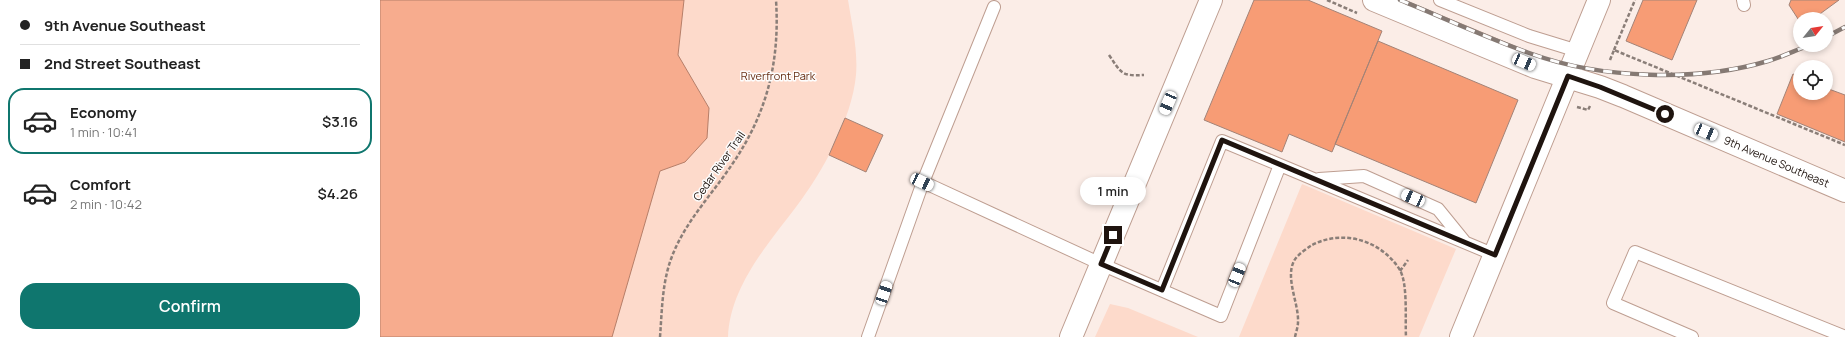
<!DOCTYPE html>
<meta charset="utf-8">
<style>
body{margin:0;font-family:Manrope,sans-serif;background:#f6f6f6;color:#222;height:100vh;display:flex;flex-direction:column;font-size:15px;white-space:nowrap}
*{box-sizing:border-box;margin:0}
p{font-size:13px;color:#767676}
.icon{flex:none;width:22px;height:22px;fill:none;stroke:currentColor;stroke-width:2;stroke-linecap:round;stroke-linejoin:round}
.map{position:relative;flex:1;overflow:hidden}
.details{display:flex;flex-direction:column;background:#fff;width:380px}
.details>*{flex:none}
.top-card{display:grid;align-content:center;height:88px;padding:0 20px;background:#fff}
.needle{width:26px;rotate:60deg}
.fabs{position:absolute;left:1413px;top:12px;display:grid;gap:8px}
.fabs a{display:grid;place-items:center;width:40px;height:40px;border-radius:50%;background:#fff;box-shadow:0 2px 6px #0003;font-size:20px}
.end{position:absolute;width:18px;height:18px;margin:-9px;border:5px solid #1f140f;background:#fff;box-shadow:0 0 0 2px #fff}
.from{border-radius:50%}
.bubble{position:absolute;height:28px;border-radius:14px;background:#fff;box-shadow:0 2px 6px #0003;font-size:13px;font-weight:600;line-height:28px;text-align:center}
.car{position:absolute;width:12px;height:24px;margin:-12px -6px;border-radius:5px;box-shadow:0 0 3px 1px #0007;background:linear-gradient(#fff 24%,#345 0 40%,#fff 0 76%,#345 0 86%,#fff 0)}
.top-card b{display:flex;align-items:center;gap:14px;height:38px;font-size:15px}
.top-card b+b{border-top:1px solid #e0e0e0}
.top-card i{width:10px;height:10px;background:#222}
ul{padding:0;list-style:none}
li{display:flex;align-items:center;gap:12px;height:66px;margin:0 8px 6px;padding:0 12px;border:2px solid transparent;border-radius:16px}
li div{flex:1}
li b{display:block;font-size:15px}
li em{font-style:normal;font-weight:600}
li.current{border-color:#0f766e}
li>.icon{width:36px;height:36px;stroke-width:1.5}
.primary-button{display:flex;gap:8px;margin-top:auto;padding:8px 20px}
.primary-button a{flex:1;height:46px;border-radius:16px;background:#0f766e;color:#fff;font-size:16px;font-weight:600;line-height:46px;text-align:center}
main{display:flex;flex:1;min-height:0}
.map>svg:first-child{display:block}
</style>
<main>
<section class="details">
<div class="top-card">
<b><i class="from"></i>9th Avenue Southeast</b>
<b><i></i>2nd Street Southeast</b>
</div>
<ul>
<li class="current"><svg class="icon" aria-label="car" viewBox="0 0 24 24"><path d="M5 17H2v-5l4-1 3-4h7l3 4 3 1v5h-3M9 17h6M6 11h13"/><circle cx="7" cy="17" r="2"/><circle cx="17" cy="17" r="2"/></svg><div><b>Economy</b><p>1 min · 10:41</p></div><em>$3.16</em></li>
<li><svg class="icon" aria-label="car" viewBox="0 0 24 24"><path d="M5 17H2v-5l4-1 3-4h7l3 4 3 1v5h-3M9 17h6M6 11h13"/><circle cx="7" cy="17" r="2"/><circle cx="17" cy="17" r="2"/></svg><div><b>Comfort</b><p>2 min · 10:42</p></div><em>$4.26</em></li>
</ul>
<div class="primary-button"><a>Confirm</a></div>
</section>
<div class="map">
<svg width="1465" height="337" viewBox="0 0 1465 337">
<rect width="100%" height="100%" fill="#fbede7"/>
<path fill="#fddacb" d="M304,0H468C472,25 478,50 476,75C472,119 442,173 416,207C387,245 350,287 348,337H231L280,171L305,162L329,107L298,55Z
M922,184L1076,249L1039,337H859Z
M730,304L748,308L818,337H715Z"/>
<path fill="#f7ac8e" stroke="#b67e68" d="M0,0H304L298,55L329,108L327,138L305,162L280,171L232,337H0Z"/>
<path fill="#f79c75" stroke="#a38377" d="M874,0H928L1002,31L952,152L909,134L902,152L824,120Z
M1263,0H1317L1292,60L1246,41Z
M1411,0H1459L1433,19H1420V22L1409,5Z
M998,41L1138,100L1096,203L955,144Z
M1413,74L1420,77V93H1446V88L1465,95V142L1397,114Z
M465,118L503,135L486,172L449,155Z"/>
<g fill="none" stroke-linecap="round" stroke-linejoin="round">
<g stroke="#be9e91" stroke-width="14">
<path id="service" d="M1060,0L1149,36L1198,51
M1363,0L1364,5
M939,179L984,176L1058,209L1084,241
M543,182L614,7
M782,290L842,141L900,165
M488,337L543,182L721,264L841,316L900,165L1115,255
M1312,337L1233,303L1255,252L1463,336"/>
</g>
<g stroke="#be9e91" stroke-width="24">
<g id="minor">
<path id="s1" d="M994,0L1155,67L1220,87L1243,96L1465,191"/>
</g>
</g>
<g stroke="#be9e91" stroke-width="24">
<path id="tertiary" d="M691,337L831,0
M1081,337L1219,0"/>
</g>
<path stroke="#8a7e78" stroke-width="2.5" stroke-dasharray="4 2" stroke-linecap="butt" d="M947,0L977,13
M1234,50L1255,0
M729,55C742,74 741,76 764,75
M1230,60L1234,50L1465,145
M1197,107L1208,110L1210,106
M1020,271L1028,260
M280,337C282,311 282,284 291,259C304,223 330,197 351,166C387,114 400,62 396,0
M915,337C916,332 918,327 918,322C919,304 905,278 914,261C917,255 926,249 932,245C963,229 1001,240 1020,270C1028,285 1025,319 1026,337"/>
<use href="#service" stroke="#fff" stroke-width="12"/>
<use href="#minor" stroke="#fff" stroke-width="22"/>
<use href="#tertiary" stroke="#fff" stroke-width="22"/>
<g stroke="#857973" stroke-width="4.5">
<path id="rail" d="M1020,0C1064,18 1107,38 1152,54C1221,79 1318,82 1388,61C1402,57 1416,50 1430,45
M1446,37L1465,27"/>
</g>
<use href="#rail" stroke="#fdfdfd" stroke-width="3" stroke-dasharray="9" stroke-linecap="butt"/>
</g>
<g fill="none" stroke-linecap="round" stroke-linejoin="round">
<path stroke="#1f140f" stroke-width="5" d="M733,235L721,264L782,290L842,140L1115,255L1188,76L1220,87L1285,114"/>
</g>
<g text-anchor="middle" stroke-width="3" stroke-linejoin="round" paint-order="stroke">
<g font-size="11" fill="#672e13" stroke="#fdfdfd">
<text x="398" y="80">Riverfront Park</text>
</g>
<g font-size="11" fill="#1f140f" stroke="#fdfdfd">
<text dy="4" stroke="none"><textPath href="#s1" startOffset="434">9th Avenue Southeast</textPath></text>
<text transform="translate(339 166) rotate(-55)" y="4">Cedar River Trail</text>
</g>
</g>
</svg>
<div class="fabs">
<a><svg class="needle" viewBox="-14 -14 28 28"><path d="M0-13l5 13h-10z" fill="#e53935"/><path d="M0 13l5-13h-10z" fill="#767676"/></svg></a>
<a><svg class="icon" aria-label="locate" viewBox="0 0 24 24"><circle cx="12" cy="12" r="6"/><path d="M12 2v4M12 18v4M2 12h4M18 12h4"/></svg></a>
</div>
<i class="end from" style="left:1285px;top:114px"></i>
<i class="end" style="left:733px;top:235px"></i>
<div class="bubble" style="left:700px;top:177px;width:66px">1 min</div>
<i class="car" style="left:1144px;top:62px;rotate:113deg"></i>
<i class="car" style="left:788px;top:103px;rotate:203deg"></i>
<i class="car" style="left:1326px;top:132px;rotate:113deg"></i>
<i class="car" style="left:542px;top:182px;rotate:115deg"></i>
<i class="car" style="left:1033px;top:198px;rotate:294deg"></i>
<i class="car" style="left:857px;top:275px;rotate:22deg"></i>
<i class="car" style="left:504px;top:293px;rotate:19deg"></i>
</div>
</main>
